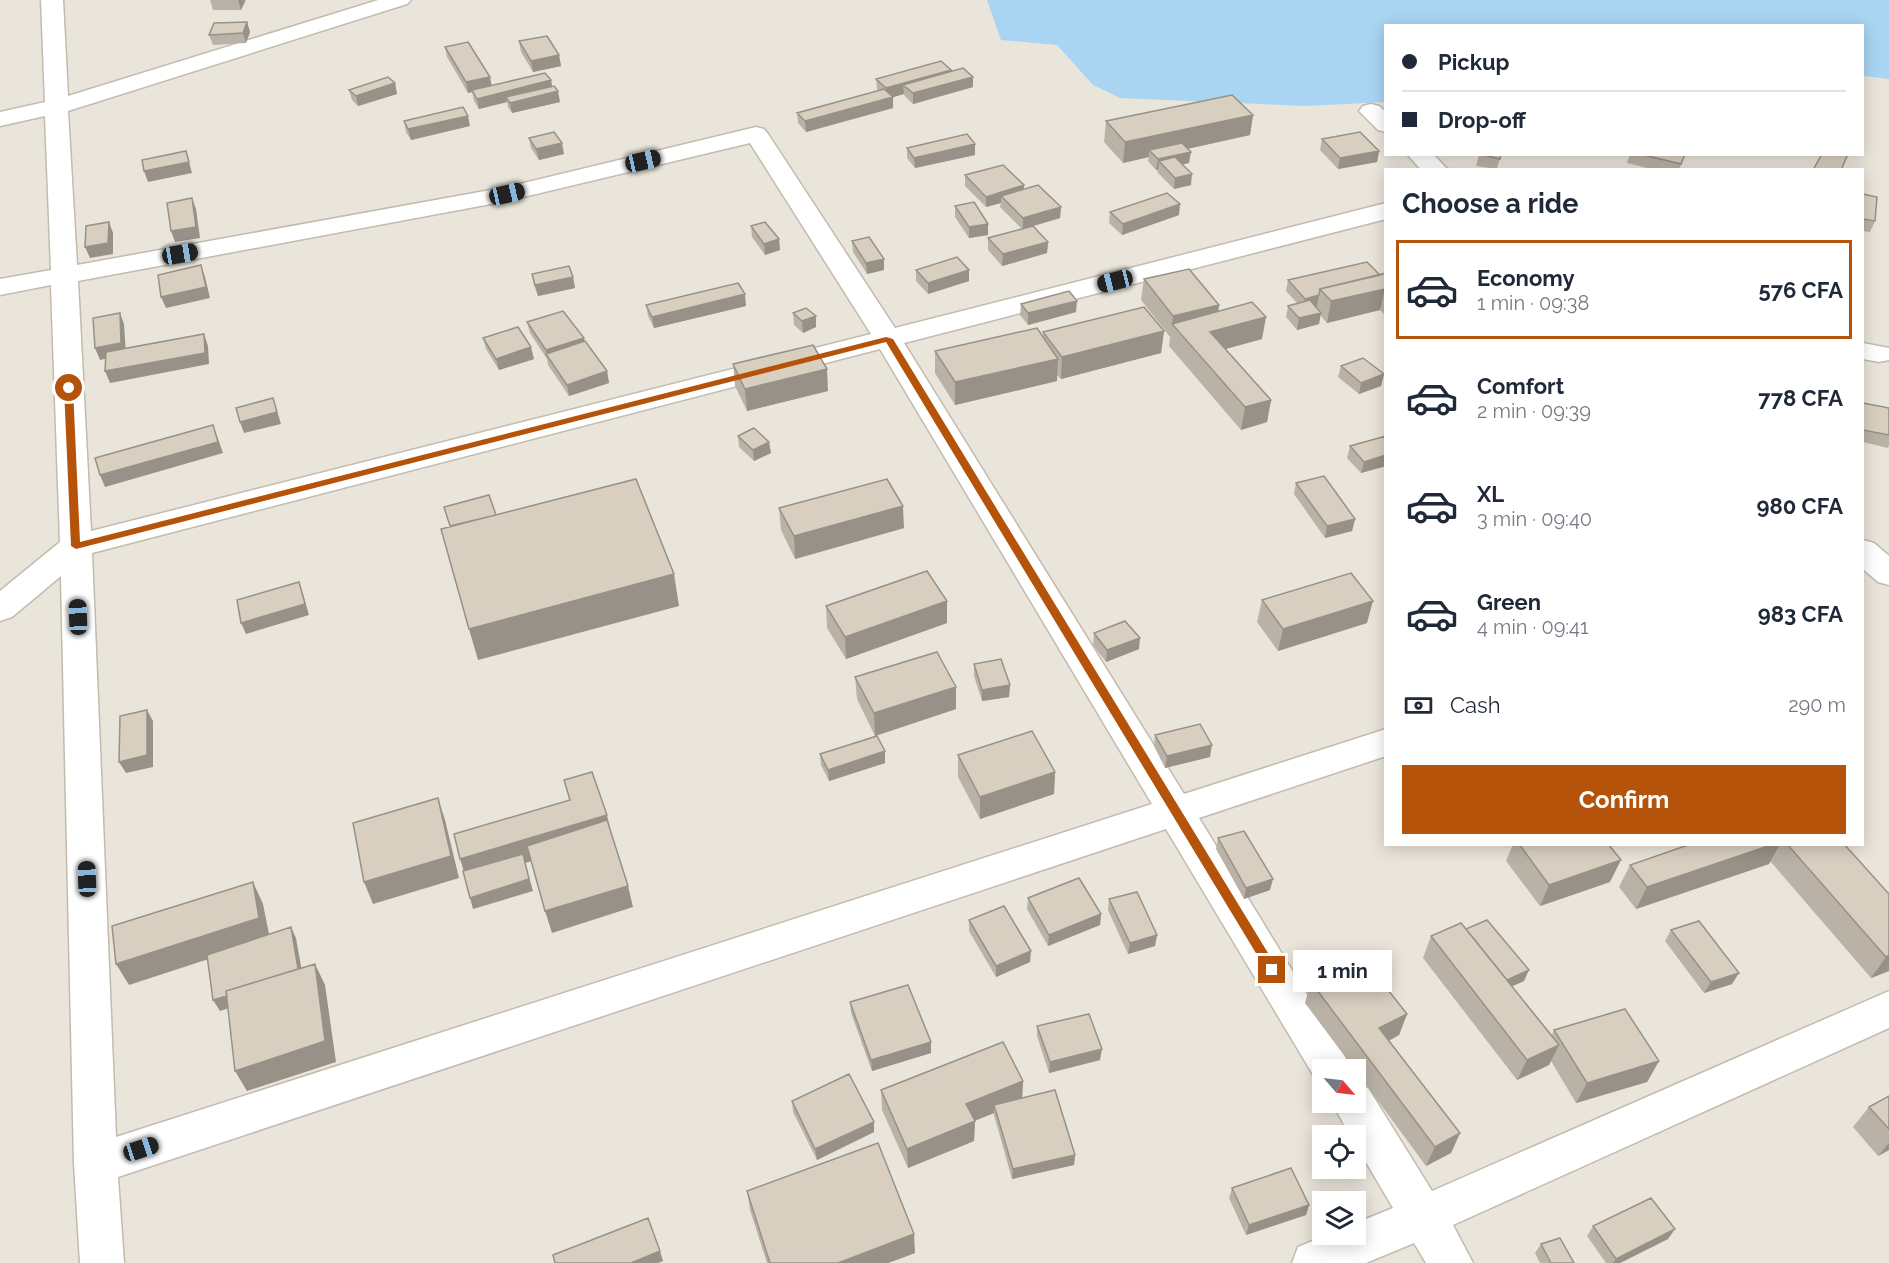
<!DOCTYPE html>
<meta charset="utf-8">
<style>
body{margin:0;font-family:Raleway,sans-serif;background:#f2f2f3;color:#1f2937;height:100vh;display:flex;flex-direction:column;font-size:22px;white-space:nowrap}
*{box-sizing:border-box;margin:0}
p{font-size:20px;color:#747a83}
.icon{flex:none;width:33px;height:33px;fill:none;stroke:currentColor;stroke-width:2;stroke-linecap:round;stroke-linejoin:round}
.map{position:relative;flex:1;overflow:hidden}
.panel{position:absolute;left:1384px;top:168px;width:480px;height:678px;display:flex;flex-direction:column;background:#fff;border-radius:0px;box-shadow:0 3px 15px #0003}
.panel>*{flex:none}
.banner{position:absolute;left:1384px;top:24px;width:480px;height:132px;border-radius:0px;box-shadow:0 3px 15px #0003;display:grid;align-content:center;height:132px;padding:0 18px;background:#fff}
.needle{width:39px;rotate:118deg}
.buttons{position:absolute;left:1312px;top:1059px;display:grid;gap:12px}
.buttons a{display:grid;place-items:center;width:54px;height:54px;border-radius:0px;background:#fff;box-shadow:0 3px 15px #0003;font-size:30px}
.end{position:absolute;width:27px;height:27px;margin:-14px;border:8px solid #b45309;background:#fff;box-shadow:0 0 0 3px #fff}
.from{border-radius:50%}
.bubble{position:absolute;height:42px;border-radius:0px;background:#fff;box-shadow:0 3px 15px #0003;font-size:20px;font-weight:700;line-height:42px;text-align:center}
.car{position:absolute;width:18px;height:36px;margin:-18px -9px;border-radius:8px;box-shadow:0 0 4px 2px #0007;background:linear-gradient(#222 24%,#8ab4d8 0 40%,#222 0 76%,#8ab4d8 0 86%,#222 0)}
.banner b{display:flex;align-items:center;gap:21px;height:57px;font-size:22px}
.banner b+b{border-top:2px solid #e0e1e3}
.banner i{width:15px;height:15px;background:#1f2937}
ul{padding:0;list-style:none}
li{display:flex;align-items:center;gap:18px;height:99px;margin:0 12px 9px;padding:0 6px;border:3px solid transparent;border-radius:0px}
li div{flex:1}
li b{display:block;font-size:22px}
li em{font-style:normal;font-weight:700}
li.current{border-color:#b45309}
li>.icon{width:54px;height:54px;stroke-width:1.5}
h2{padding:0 18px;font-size:27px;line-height:72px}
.pay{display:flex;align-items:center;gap:15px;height:66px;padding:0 18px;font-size:22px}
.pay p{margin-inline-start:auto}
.cta{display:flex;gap:12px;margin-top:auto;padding:12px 18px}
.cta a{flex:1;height:69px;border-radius:0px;background:#b45309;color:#fff;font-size:24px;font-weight:700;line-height:69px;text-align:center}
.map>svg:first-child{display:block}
</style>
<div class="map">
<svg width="1889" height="1263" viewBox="0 0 1889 1263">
<rect width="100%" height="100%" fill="#f6f3ec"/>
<path fill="#eae5da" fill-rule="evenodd" d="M0,0H1889V1263H0ZM1386,26H1863V154H1386ZM1386,170H1863V844H1386ZM1323,1070H1356V1102H1323ZM1323,1136H1356V1168H1323ZM1323,1202H1356V1234H1323Z"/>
<path fill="#a9d4f2" d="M987,0H1889V79L1863,76V26H1386V102L1304,106L1120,98L1093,85L1057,45L1001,40Z"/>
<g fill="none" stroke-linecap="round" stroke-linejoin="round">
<g stroke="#c2bbae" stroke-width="3">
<path id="minor" d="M41,0H63L68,96L378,0H411L407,4L68,111L77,265L507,187L756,127L764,129L768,134L895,328L1386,203V219L904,343L1184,794L1386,729V756L1199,818L1353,1070H1323V1085L1318,1083L1166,829L118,1177L124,1263H80L74,1164L61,576L12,617L0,621V591L60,542L51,285L0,295V279L51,270L45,116L0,126V112L45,102ZM750,143L871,334L91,531L78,281L507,201ZM880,349L1152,804L116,1137L92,553Z
M1371,104L1379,106L1386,112V132L1378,130L1359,111L1363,106Z
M1407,154H1433L1448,170H1421Z
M1863,343L1889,348V360L1879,362L1863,359Z
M1863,540L1874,543L1889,556V585L1878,582L1863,569Z
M1889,991V1028L1453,1225L1473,1263H1426L1414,1243L1366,1263H1292L1298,1247L1329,1234H1356V1223L1393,1208L1356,1145V1136H1350L1332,1102H1356V1084L1368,1088L1432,1191Z"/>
</g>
<use href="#minor" fill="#fff" fill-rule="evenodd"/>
</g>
<path fill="#bab2a6" d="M210,0H245L246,1L241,10H213Z
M247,22L250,32L246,43L213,45L209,35Z
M519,41L559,55L561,66L533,72L521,52Z
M445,47L490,77L491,86L551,80L552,86L560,102L512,113L508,107L507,102L479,109L474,101L472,92L468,93L447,57Z
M951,70V72L973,87L913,104L904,95V94L892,97L893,108L806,132L798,123L797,113L878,91L877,89L876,79Z
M395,83L397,94L358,106L352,100L349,90Z
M1253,115L1250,135L1188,149L1189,163L1182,164L1191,185L1174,189L1157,172L1158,170H1156L1148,161L1149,157L1123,163L1104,142L1106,121Z
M404,121L470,126L411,140L406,132Z
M529,138L564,154L539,160L531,148Z
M1322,139L1379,151L1377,162L1338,169L1320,150Z
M975,144V155L915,168L907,158V148Z
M1479,154H1501L1497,169L1476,166Z
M1630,154H1685L1679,170H1655L1627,163Z
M965,175L1024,185V190L1061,207L1060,218L1033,226L1048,242L1047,253L1002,266L988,250V238L1022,229L1000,207L1001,203L986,207L965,186Z
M1863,194L1875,221L1870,232L1863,231Z
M955,206L988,224V235L969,238L955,217Z
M1110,212L1179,215L1122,235L1109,223Z
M751,226L779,239L780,250L765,255L752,237Z
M852,241L884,270L867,274L853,252Z
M916,270H969V281L928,294L916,281Z
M1386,273V316L1380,310L1327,323L1320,315L1319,324L1297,330L1286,317L1288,306L1297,303L1286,291L1288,280L1380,275Z
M532,274L573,277L575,288L538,296L534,285Z
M1144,279L1219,305L1218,311L1262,339L1226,349L1271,400L1267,422L1241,430L1169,346L1170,337L1141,300Z
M1021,304L1076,312L1028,325L1020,315Z
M646,305L746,306L654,328L648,316Z
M793,313L816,327L803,333L794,325Z
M527,322L584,338V341L607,371L609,383L569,396L548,365L547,359L530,333Z
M1164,331L1161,353L1061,379L1057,375V381L955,405L935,373V351L1043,337V332Z
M483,338L534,359L499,370L486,349Z
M733,364L828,391L747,411L735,386Z
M1341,366L1384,374L1381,386L1359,394L1338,377Z
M1863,403L1889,408V445L1888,448L1863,442Z
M738,436L771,453L754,461L739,447Z
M1386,436V466L1361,473L1347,458L1350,446Z
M1296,483L1355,519L1352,531L1325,538L1294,494Z
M779,508L904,528L795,559L781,530Z
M1262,600L1367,623L1278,651L1257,622Z
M947,601V623L846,659L827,628L826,606Z
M1094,633L1139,649L1106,662L1093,645Z
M974,664L1010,685L1009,697L982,701L974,676Z
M855,677L956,687V709L875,736L857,699Z
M1155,735L1210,757L1165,768L1154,746Z
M820,754L885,763L829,781L821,765Z
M958,755L1055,772L1054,794L980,819L958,777Z
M1218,838L1270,890L1244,899L1216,849Z
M1513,844H1608L1610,882L1540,906L1506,861Z
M1691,844H1844L1889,894V971L1871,978L1770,861L1769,864L1636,909L1619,887L1630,865Z
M1028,898L1101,914L1100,925L1048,946L1027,909Z
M1109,899L1157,935L1155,946L1128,954L1108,910Z
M969,920L1030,962L996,977L969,931Z
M1466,929L1524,981L1512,986L1552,1035L1554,1030L1659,1061L1647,1082L1576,1103L1551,1061L1549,1065L1517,1080L1423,958L1431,936Z
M1671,930L1732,984L1704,993L1665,941Z
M1311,982L1407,1014L1399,1035L1389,1041L1460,1133L1451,1153L1426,1166L1356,1071V1070H1355L1305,1003Z
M850,1002L931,1053L872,1071L851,1013Z
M1037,1026L1100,1060L1049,1073L1037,1036Z
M1023,1081L1022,1098L1075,1155L1074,1165L1012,1179L994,1115V1113L975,1121L974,1141L908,1168L882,1110L881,1090Z
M1889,1096V1150L1878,1156L1853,1127L1869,1107Z
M792,1101L874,1132L817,1160L793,1112Z
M1232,1188L1309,1205L1306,1215L1246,1235L1229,1198Z
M747,1191L915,1253L888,1263H767L750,1210Z
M1593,1226L1668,1239L1620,1263H1606L1587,1236Z
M1541,1244L1574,1263H1540L1535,1253Z"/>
<path fill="#979187" d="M238,0H245L241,10Z
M247,22L250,32L246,43L243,33Z
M559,55L561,66L533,72L531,61Z
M951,70V80L903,85L904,94L887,99L886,88Z
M490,77L492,87L468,93L466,82Z
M973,77V87L913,104V93Z
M551,80L553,91L506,97L507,102L479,109L477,99Z
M395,83L397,94L358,106L356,96Z
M558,91L560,102L512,113L510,103Z
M893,97V108L806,132L805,121Z
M1253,115L1250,135L1154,156L1149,150V157L1123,163L1125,142Z
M468,116L470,126L411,140L408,129Z
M562,143L564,154L539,160L536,149Z
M975,144V155L915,168L914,158Z
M186,151L192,173L148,182L144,171Z
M1379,151L1377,162L1338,169L1340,158Z
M1191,152L1189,163L1165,168L1159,161L1158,170H1156L1158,159Z
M1192,174L1191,185L1174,189L1175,178Z
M1024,185L1023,196H1001V203L986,207V197Z
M192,198L196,209L200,238L175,242L171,231Z
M1180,204L1179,215L1122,235L1123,224Z
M1061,207L1060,218L1023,229V218Z
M109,222L113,233V254L90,258L85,247Z
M988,224V235L969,238V227Z
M779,239L780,250L765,255L764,244Z
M1048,242L1047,253L1002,266L1003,254Z
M884,259V270L867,274L866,263Z
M201,265L205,277L210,298L166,308L161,297Z
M969,270V281L928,294V283Z
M573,277L575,288L538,296L535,285Z
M1385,289L1380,310L1327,323L1331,301Z
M745,294L746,306L654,328L652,317Z
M1319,295L1317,306L1303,310L1305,299Z
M1077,301L1076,312L1028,325V313Z
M1219,305L1216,327L1172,325L1173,316Z
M120,313L124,324L126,354L100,360L95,348Z
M1321,313L1319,324L1297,330L1299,318Z
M816,316V327L803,333L802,321Z
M1266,317L1262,339L1207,354L1210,332Z
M1164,331L1161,353L1061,379L1062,357Z
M204,334L208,346L209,364L110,383L105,371Z
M584,338L586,349L547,356L546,350Z
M531,347L534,359L499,370L496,359Z
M1058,359L1057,381L955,405V382Z
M827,369L828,391L747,411L745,389Z
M607,371L609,383L569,396L567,385Z
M1384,374L1381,386L1359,394L1361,383Z
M273,398L281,424L244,433L240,422Z
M1271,400L1267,422L1241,430L1245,407Z
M213,425L223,453L105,487L100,475Z
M769,442L771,453L754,461L753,450Z
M1386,455V466L1361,473L1364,462Z
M903,506L904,528L795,559L794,536Z
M1355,519L1352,531L1325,538L1327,526Z
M674,574L679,606L478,660L469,629Z
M299,582L303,594L309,615L246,634L241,623Z
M947,601V623L846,659L845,637Z
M1373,601L1367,623L1278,651L1283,629Z
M1140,638L1139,649L1106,662L1107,650Z
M1010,685L1009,697L982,701V690Z
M956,687V709L875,736L874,713Z
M147,710L153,721V767L126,773L119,762Z
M1212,745L1210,757L1165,768L1167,756Z
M885,751V763L829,781L828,770Z
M1055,772L1054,794L980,819V797Z
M438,798L445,820L459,878L373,904L364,882Z
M607,815L612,837L525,863L533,891L473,909L470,898L467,881L460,859Z
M1774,844H1780L1769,864L1636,909L1647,887Z
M1621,860L1610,882L1540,906L1549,885Z
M1273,879L1270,890L1244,899L1246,888Z
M253,882L263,904L270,939L129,985L116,964Z
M628,886L633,907L552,933L545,911Z
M1101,914L1100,925L1048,946L1049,935Z
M291,927L296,938L304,983L220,1011L213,1000Z
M1157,935L1155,946L1128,954L1130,943Z
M1031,951L1030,962L996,977V966Z
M1889,955V971L1871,978L1886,957Z
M315,964L325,985L336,1062L247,1091L235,1071Z
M1529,970L1524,981L1499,992L1503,981Z
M1739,973L1732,984L1704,993L1711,982Z
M1407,1014L1399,1035L1372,1049L1379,1028Z
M931,1042V1053L872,1071L871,1060Z
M1559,1045L1549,1065L1517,1080L1527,1060Z
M1102,1049L1100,1060L1049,1073L1050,1062Z
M1659,1061L1647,1082L1576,1103L1587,1083Z
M1023,1081L1022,1101L994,1105V1113L966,1124V1104Z
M975,1121L974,1141L908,1168L907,1149Z
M874,1122V1132L817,1160L815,1149Z
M1460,1133L1451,1153L1426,1166L1435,1147Z
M1889,1143V1150L1878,1156Z
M1075,1155L1074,1165L1012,1179L1013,1169Z
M1309,1205L1306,1215L1246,1235L1249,1225Z
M1675,1229L1668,1239L1620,1263H1613L1616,1259Z
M914,1234L915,1253L888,1263H838Z
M660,1251L663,1261L658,1263H631Z"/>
<path fill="#d8cfc1" stroke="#979187" stroke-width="1.5" d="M247,22L243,33L209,35L214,23Z
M547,36L559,55L531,61L519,41Z
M468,42L490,77L466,82L445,47Z
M941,61L951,70L886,88L876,79Z
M963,68L973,77L913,93L903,85Z
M545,73L551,80L477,99L472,90Z
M388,77L395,83L356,96L349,90Z
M554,86L558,91L510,103L506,97Z
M884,89L893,97L805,121L797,113Z
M1232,95L1253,115L1125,142L1106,121Z
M463,107L468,116L408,129L404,121Z
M554,132L562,143L536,149L529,138Z
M1360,132L1379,151L1340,158L1322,139Z
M967,134L975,144L914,158L907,148Z
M1182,143L1191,152L1158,159L1149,150Z
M186,151L189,162L144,171L142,160Z
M1479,154H1501L1500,159Z
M1640,154H1685L1681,164Z
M1822,154H1848L1841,170H1813Z
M1175,157L1192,174L1175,178L1159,161Z
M1003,165L1024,185L986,197L965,175Z
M1038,185L1061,207L1023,218L1001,196Z
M1167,193L1180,204L1123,224L1110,212Z
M1863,194L1877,197L1875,221L1863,219Z
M192,198L196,227L171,231L167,203Z
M974,202L988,224L969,227L955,206Z
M109,222L108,243L85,247L86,226Z
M765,222L779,239L764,244L751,226Z
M1033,226L1048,242L1003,254L988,238Z
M869,237L884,259L866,263L852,241Z
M957,257L969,270L928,283L916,270Z
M1367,262L1380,275L1320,289L1319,295L1305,299L1288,280Z
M201,265L206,287L161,297L158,275Z
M569,266L573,277L535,285L532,274Z
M1189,269L1219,305L1173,316L1144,279Z
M1386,273V289H1385L1331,301L1320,289Z
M738,283L745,294L652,317L646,305Z
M1069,291L1077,301L1028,313L1021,304Z
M1310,300L1321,313L1299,318L1288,306Z
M1252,302L1266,317L1210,332L1271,400L1245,407L1172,324Z
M1144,307L1164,331L1062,357L1043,332Z
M806,308L816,316L802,321L793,313Z
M563,311L584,338L546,350L527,322Z
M120,313L121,343L95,348L93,318Z
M518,327L531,347L496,359L483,338Z
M1037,328L1058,359L955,382L935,351Z
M204,334L205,353L105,371L106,352Z
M585,341L607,371L567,385L546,354Z
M813,345L827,369L745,389L733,364Z
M1363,358L1384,374L1361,383L1341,366Z
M273,398L277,412L240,422L236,408Z
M1863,403L1889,408V435L1863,430Z
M213,425L218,442L100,475L95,458Z
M754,428L769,442L753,450L738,436Z
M1386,436V455L1364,462L1350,446Z
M1324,476L1355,519L1327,526L1296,483Z
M636,479L674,574L469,629L441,529Z
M887,479L903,506L794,536L779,508Z
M489,495L496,515L450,526L444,507Z
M927,571L947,601L845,637L826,606Z
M1351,573L1373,601L1283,629L1262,600Z
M299,582L305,604L241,623L237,600Z
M1125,621L1140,638L1107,650L1094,633Z
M937,652L956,687L874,713L855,677Z
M1001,659L1010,685L982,690L974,664Z
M147,710V755L119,762L120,716Z
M1200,724L1212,745L1167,756L1155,735Z
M1032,731L1055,772L980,797L958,755Z
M877,736L885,751L828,770L820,754Z
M592,772L607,815L460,859L454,834L570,800L564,780Z
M438,798L451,856L364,882L353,823Z
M607,820L628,886L545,911L527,846Z
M1244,831L1273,879L1246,888L1218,838Z
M1519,844H1608L1621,860L1549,885Z
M1691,844H1774L1647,887L1630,865Z
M1787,844H1844L1889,894V955L1886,957Z
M523,854L529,879L470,898L463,871Z
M1079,878L1101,914L1049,935L1028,898Z
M253,882L259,918L116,964L112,926Z
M1137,892L1157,935L1130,943L1109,899Z
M1004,906L1031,951L996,966L969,920Z
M1487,920L1529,970L1507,980L1466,929Z
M1699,921L1739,973L1711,982L1671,930Z
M1461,923L1559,1045L1527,1060L1431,936Z
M291,927L298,969L226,991L227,996L213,1000L207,955Z
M1362,957L1407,1014L1379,1028L1460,1133L1435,1147L1311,982Z
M315,964L325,1041L235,1071L226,991Z
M908,985L931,1042L871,1060L850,1002Z
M1625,1009L1659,1061L1587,1083L1554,1030Z
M1089,1014L1102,1049L1050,1062L1037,1026Z
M1003,1042L1023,1081L966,1104L975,1121L907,1149L881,1090Z
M849,1074L874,1122L815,1149L792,1101Z
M1055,1090L1075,1155L1013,1169L994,1105Z
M1889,1096V1129L1869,1107Z
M878,1143L914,1234L838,1263H770L747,1191Z
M1291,1168L1309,1205L1249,1225L1232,1188Z
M1651,1198L1675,1229L1616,1259L1593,1226Z
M648,1218L660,1251L631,1263H555L553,1255Z
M1560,1238L1574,1263H1551L1541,1244Z"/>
<path fill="#b45309" d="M886,337L893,339L1276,966V973H1268L886,342L76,549L71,546L64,388L69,386L73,388L80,542Z"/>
</svg>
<div class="buttons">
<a><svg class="needle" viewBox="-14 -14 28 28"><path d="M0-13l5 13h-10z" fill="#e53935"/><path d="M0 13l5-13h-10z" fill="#747a83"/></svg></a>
<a><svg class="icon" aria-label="locate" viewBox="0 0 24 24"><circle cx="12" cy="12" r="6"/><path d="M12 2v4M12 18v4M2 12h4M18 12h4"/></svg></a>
<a><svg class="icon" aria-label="layers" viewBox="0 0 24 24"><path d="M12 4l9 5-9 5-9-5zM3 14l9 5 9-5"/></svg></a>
</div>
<i class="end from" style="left:69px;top:388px"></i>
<i class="end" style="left:1272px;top:970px"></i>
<div class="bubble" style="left:1293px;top:950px;width:99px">1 min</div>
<i class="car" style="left:643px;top:161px;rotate:77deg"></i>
<i class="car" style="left:507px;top:194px;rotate:77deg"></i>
<i class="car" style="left:180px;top:254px;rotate:80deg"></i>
<i class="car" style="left:1115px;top:281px;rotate:256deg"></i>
<i class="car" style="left:78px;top:617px;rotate:358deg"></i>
<i class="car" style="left:87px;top:879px;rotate:358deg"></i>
<i class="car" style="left:141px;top:1149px;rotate:72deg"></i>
<div class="banner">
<b><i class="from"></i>Pickup</b>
<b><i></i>Drop-off</b>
</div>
<section class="panel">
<h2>Choose a ride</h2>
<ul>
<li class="current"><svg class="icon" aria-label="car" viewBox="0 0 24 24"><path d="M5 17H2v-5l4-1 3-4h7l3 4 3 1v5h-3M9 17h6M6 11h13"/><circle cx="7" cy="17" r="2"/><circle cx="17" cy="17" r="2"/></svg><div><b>Economy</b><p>1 min · 09:38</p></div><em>576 CFA</em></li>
<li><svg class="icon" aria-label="car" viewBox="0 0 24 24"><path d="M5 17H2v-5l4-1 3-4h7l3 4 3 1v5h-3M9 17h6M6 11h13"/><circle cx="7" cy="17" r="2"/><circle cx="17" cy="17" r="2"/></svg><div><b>Comfort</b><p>2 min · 09:39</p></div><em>778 CFA</em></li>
<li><svg class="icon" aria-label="car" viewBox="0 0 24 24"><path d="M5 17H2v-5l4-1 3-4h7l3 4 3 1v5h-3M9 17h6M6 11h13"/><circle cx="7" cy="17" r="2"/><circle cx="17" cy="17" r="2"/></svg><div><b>XL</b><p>3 min · 09:40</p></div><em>980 CFA</em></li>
<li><svg class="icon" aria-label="car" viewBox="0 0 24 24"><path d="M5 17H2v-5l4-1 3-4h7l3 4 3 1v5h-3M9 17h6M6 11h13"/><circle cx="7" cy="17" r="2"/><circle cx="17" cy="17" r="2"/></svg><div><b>Green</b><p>4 min · 09:41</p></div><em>983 CFA</em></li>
</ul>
<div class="pay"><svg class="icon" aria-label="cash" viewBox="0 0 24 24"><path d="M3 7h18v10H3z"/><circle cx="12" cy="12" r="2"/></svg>Cash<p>290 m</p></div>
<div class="cta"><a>Confirm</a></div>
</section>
</div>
